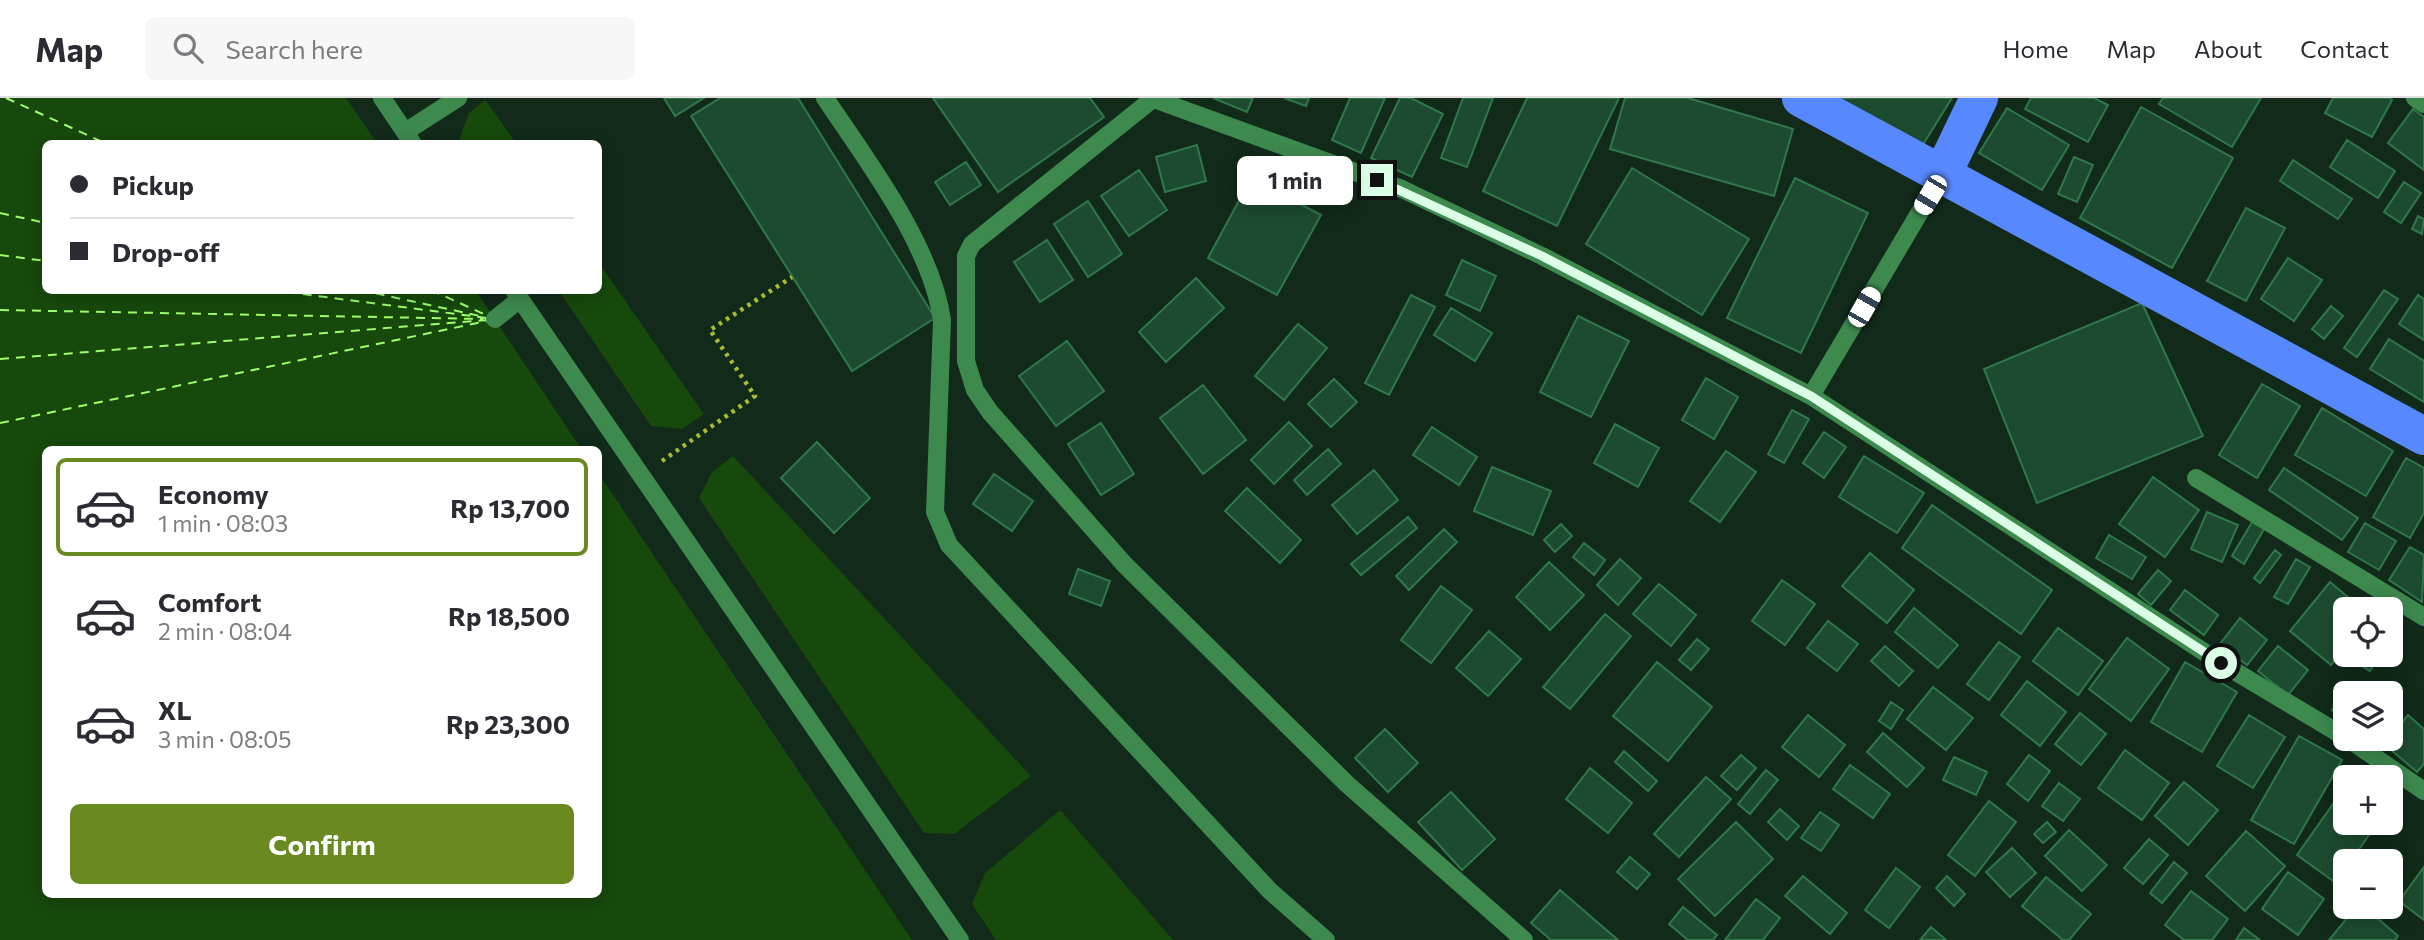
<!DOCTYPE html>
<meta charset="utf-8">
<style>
body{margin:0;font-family:Commissioner,sans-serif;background:#f7f7f7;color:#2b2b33;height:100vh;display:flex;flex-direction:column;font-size:26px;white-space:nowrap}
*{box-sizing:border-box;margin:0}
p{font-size:23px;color:#7c7c81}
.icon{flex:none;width:38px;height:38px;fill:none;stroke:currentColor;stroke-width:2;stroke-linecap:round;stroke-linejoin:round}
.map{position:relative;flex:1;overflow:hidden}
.sheet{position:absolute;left:42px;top:348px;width:560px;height:452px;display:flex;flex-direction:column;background:#fff;border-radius:10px;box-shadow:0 4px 18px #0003}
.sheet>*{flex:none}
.top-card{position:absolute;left:42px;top:42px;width:560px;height:154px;border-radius:10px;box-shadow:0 4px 18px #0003;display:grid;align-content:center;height:154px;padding:0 28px;background:#fff}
.tools{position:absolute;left:2333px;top:499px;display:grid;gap:14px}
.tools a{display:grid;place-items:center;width:70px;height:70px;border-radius:10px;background:#fff;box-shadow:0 4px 18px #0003;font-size:35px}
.end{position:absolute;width:32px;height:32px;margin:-16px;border:9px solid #dbffe6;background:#111;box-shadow:0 0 0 4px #111}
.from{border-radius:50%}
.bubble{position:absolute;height:49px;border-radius:10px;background:#fff;box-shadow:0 4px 18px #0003;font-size:23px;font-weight:700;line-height:49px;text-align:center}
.car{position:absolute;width:21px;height:42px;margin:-21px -10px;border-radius:9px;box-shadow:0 0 5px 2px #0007;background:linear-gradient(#fff 24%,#345 0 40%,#fff 0 76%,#345 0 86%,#fff 0)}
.top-card b{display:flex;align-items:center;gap:24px;height:66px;font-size:26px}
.top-card b+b{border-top:2px solid #e1e1e2}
.top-card i{width:18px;height:18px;background:#2b2b33}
ul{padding:12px 0 0;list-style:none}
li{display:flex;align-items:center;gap:21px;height:98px;margin:0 14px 10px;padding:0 14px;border:4px solid transparent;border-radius:10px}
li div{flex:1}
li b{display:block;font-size:26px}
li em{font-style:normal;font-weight:700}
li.active{border-color:#6a8921}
li>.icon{width:63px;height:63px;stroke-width:1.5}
.primary-button{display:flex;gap:14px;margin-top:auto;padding:14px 28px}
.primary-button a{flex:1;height:80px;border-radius:10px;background:#6a8921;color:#fff;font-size:28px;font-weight:700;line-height:80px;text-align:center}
header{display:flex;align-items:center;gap:42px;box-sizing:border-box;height:98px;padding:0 35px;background:#fff;border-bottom:2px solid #e1e1e2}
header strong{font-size:33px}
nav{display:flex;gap:38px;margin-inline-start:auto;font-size:24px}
.search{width:490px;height:63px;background:#f7f7f7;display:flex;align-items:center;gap:18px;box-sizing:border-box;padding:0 24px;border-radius:10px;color:#7c7c81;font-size:26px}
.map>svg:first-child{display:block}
</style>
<header>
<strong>Map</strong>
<div class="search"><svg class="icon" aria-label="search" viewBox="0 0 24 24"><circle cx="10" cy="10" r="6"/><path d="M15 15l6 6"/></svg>Search here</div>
<nav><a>Home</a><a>Map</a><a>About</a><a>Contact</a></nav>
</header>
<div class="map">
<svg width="2424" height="842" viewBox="0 0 2424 842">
<rect width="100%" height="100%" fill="#112a1a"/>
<path fill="#17490c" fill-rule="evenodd" d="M0,0H484L516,45L46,46V192H598L599,165L733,358L1031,678L1173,842H0ZM46,352H598V796H46Z"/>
<path fill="#112a1a" d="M346,0H484L485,2L469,15L459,42L461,45H377Z
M476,193H559L651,328L682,331L704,316L733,358L712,374L699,400L924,735L954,736L1031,678L1060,712L985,775L972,806L996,842H912L599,376L598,352H582Z"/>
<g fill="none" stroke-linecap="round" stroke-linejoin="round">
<path stroke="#9efd6a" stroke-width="2" stroke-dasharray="9 7" stroke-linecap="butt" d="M6,0L107,46
M0,115L46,125
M0,157L46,163
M271,192L487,220
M360,192L480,218
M431,192L488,218
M0,212L483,221
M0,261L487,222
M0,325L487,223"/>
</g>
<path fill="#1d4b2f" stroke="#30774b" stroke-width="2" d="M664,0H704L675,18Z
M720,0H798L935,220L852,273L691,18Z
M933,0H1090L1104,19L998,94Z
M1213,0H1253L1247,14Z
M1284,0H1309L1306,8Z
M1350,0H1385L1361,55L1332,42Z
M1400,0H1411L1443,16L1412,79L1371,60Z
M1463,0H1493L1467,69L1441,60Z
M1527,0H1619L1557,128L1483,93Z
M1625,0H1688L1793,31L1774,98L1610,51Z
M1831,0H1952L1919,53Z
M2031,0H2094L2108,7L2088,44L2025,11Z
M2163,0H2261L2232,49L2159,6Z
M2333,0H2389L2392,2L2372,39L2325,15Z
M2141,9L2233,60L2172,170L2080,120Z
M2007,10L2069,47L2042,92L1979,55Z
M2413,11L2424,19V72L2388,45Z
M2347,42L2395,73L2378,100L2330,69Z
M1197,47L1206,83L1165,94L1156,59Z
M2074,59L2093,67L2077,104L2058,96Z
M2293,62L2352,101L2338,121L2280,83Z
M966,64L981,87L950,107L935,84Z
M1632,70L1749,141L1702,217L1586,146Z
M1139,72L1167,112L1129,138L1101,98Z
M1251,80L1321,117L1277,197L1208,160Z
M1795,80L1868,115L1801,255L1727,220Z
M2404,84L2421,95L2401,125L2384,114Z
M1088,103L1122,156L1088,179L1054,126Z
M2246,110L2285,130L2246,203L2207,183Z
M2418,118L2424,121L2422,136L2412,131Z
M1047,142L1073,182L1040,204L1014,164Z
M2288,160L2322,182L2294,223L2261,201Z
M1462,162L1496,178L1480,213L1446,197Z
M1196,180L1224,210L1166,264L1139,234Z
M2384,192L2398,201L2357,259L2344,250Z
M1411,197L1435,209L1389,297L1365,285Z
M2418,197L2424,201V242L2399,226Z
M2142,205L2203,338L2037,405L1984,271Z
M2331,208L2343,218L2324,241L2312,231Z
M1451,210L1492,235L1475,263L1434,237Z
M1578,218L1629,243L1591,319L1540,294Z
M1298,226L1327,250L1284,302L1255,278Z
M2389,241L2424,263V304L2370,271Z
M1067,243L1104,293L1056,328L1019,278Z
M1706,280L1738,299L1714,341L1682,322Z
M1334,281L1357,304L1331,329L1308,306Z
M2262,286L2300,308L2257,380L2219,357Z
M1203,287L1246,342L1203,376L1160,320Z
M2322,310L2393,353L2366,398L2295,357Z
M1792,312L1809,321L1784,365L1768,356Z
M1289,324L1312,348L1274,386L1251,362Z
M1101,325L1134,376L1101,397L1068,346Z
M1615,326L1659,350L1638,389L1594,365Z
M1432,329L1477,359L1459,387L1413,357Z
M1824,334L1846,349L1824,380L1803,365Z
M817,344L870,400L834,435L781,380Z
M1328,351L1341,366L1307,397L1294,382Z
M1726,353L1756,374L1720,424L1690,403Z
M1864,358L1924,395L1897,435L1839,399Z
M2406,360L2424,370V415L2410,440L2373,419Z
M1492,369L1551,393L1533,437L1474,413Z
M2284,370L2358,420L2342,442L2269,392Z
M1374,372L1398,402L1357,436L1332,407Z
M994,376L1033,403L1012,433L973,406Z
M2153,379L2199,412L2165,459L2119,426Z
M1247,390L1301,442L1280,465L1225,413Z
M1932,407L2052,492L2021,536L1902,450Z
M2207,414L2238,427L2222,464L2191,451Z
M1408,419L1417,430L1361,477L1351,466Z
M2252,424L2264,431L2244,466L2232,458Z
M2365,425L2396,443L2379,472L2348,454Z
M1561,426L1572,438L1555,454L1544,442Z
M1444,431L1457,444L1409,492L1396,478Z
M2109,437L2146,459L2132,481L2096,460Z
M1584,445L1605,462L1594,477L1573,459Z
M2410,449L2424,457L2422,504L2389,482Z
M2275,452L2281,457L2260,485L2254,480Z
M1870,455L1914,492L1887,525L1842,488Z
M1620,461L1641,480L1618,507L1597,487Z
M2296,461L2310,469L2288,506L2274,499Z
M1549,464L1584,497L1550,532L1516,499Z
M1078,471L1110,483L1101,508L1069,496Z
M2158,472L2171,483L2151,507L2138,496Z
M1782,482L1815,506L1785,547L1752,523Z
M2330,484L2362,511H2345V549L2331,567L2290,533Z
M1659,486L1696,517L1671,548L1633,516Z
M1441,488L1472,512L1431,565L1401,542Z
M2185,492L2218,517L2204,537L2170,512Z
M1914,510L1958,547L1938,570L1895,534Z
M1605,516L1631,538L1570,611L1543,589Z
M2240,520L2267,542L2247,567L2220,546Z
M1828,523L1858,546L1837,573L1807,550Z
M2058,530L2103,563L2078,597L2033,563Z
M1489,533L1521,561L1488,598L1456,570Z
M2127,540L2169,571L2131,623L2089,591Z
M1697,541L1709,551L1691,572L1679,562Z
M1999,544L2020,559L1989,602L1967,586Z
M1885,548L1913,573L1899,588L1871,563Z
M2278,548L2308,572L2288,597L2258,573Z
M2362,556H2380L2370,573L2357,565Z
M1657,564L1712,609L1668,663L1613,618Z
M2185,564L2237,594L2202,654L2151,624Z
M2027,583L2066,614L2040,648L2001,617Z
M1933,589L1973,620L1946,652L1907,621Z
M2345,598V624L2332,612Z
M1891,604L1903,612L1891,631L1879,623Z
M2080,615L2106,636L2081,667L2055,646Z
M1808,617L1845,647L1819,679L1782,649Z
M2249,617L2285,639L2253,690L2217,668Z
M2408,617L2424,631V666L2417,674L2384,646Z
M1385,631L1418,665L1388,694L1355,660Z
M1883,635L1924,670L1907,689L1867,654Z
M2299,638L2342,662L2294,746L2251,722Z
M2125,652L2169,685L2142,722L2098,690Z
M1624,653L1657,683L1648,693L1615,664Z
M1741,657L1756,670L1737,692L1721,678Z
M2029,657L2050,673L2028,703L2007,686Z
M1954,659L1987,674L1976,697L1943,682Z
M1850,667L1890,696L1873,720L1833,691Z
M1590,670L1632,705L1608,735L1566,701Z
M1766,672L1778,682L1750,716L1738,706Z
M1706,679L1731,701L1679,759L1654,736Z
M2184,684L2218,712L2188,747L2155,718Z
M2059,685L2080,701L2063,723L2042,708Z
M2345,689V724H2378L2351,763H2345V771L2336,785L2297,757Z
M1451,694L1495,741L1462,772L1418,724Z
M1989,703L2016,724L1975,778L1948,757Z
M1780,711L1799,728L1787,742L1768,724Z
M1820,714L1839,727L1821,753L1801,740Z
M1736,724L1773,761L1715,818L1678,781Z
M2047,724L2056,734L2043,745L2034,736Z
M2069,732L2107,767L2082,793L2045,758Z
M2246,733L2285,768L2245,813L2206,778Z
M2149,741L2168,757L2143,786L2124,770Z
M2012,750L2036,775L2010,799L1986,774Z
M1630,759L1650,776L1637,791L1617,774Z
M2174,764L2187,775L2162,805L2150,795Z
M2424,769V822L2399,803Z
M1896,770L1920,789L1889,830L1865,812Z
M2288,774L2324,801L2298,837L2262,811Z
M1803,778L1847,815L1830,836L1785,798Z
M1947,778L1965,796L1954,808L1936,790Z
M2046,779L2091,816L2069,842H2063L2022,808Z
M1560,792L1618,842H1551L1531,825Z
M2191,793L2228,821L2212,842H2184L2165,827Z
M1756,801L1780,820L1763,842H1725Z
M2357,808H2363L2398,838L2395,842H2329Z
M1683,809L1717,837L1713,842H1688L1669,826Z
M1931,829L1946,842H1920Z
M2244,830L2260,842H2236Z"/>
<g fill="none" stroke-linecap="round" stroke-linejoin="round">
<path stroke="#aabb32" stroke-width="4.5" stroke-dasharray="3.5 5" stroke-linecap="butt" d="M662,363L755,298L710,232L792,179"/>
<path stroke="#3d894e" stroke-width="18" d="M382,0L413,46
M825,0C867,63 931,146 942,222L935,414L949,447L1270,793L1326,842
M1154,0L972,146L966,158V263L975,292L990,314L1125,467L1347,686L1524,842
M2415,0L2424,6
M1154,1L1402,91L1542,158L1811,298
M405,34L458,0
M1943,75L1811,298L2221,565L2345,639
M514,192L960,842
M495,221L520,201
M2196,380L2424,519
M2347,640L2424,693"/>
<path stroke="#5888fd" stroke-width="38" d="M1801,0L2424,338
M1943,75L1979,0"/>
</g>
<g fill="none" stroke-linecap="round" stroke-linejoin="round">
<path stroke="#dbffe6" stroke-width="9" d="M1377,82L1542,158L1811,298L2221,565"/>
</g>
</svg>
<div class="tools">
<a><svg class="icon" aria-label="locate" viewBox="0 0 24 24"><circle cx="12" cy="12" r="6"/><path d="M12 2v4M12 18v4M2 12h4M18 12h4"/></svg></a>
<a><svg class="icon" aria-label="layers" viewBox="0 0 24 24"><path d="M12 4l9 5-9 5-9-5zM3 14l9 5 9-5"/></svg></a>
<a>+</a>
<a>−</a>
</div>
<i class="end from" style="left:2221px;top:565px"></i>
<i class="end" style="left:1377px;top:82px"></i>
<div class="bubble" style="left:1237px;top:58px;width:116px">1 min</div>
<i class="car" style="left:1930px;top:97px;rotate:211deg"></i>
<i class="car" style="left:1864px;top:209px;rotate:30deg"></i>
<div class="top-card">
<b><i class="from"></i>Pickup</b>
<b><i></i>Drop-off</b>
</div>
<section class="sheet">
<ul>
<li class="active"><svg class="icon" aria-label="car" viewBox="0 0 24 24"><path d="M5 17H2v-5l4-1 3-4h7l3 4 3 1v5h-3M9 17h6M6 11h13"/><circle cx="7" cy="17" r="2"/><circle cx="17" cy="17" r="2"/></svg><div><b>Economy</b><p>1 min · 08:03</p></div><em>Rp 13,700</em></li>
<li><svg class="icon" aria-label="car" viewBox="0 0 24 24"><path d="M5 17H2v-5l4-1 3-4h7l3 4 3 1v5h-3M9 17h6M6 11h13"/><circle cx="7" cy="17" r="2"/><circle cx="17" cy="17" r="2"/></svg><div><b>Comfort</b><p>2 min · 08:04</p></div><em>Rp 18,500</em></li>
<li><svg class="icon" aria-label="car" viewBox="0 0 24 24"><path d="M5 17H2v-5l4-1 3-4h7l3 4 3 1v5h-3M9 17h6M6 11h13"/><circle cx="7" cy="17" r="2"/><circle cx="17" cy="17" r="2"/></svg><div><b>XL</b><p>3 min · 08:05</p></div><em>Rp 23,300</em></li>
</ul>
<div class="primary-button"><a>Confirm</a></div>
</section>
</div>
